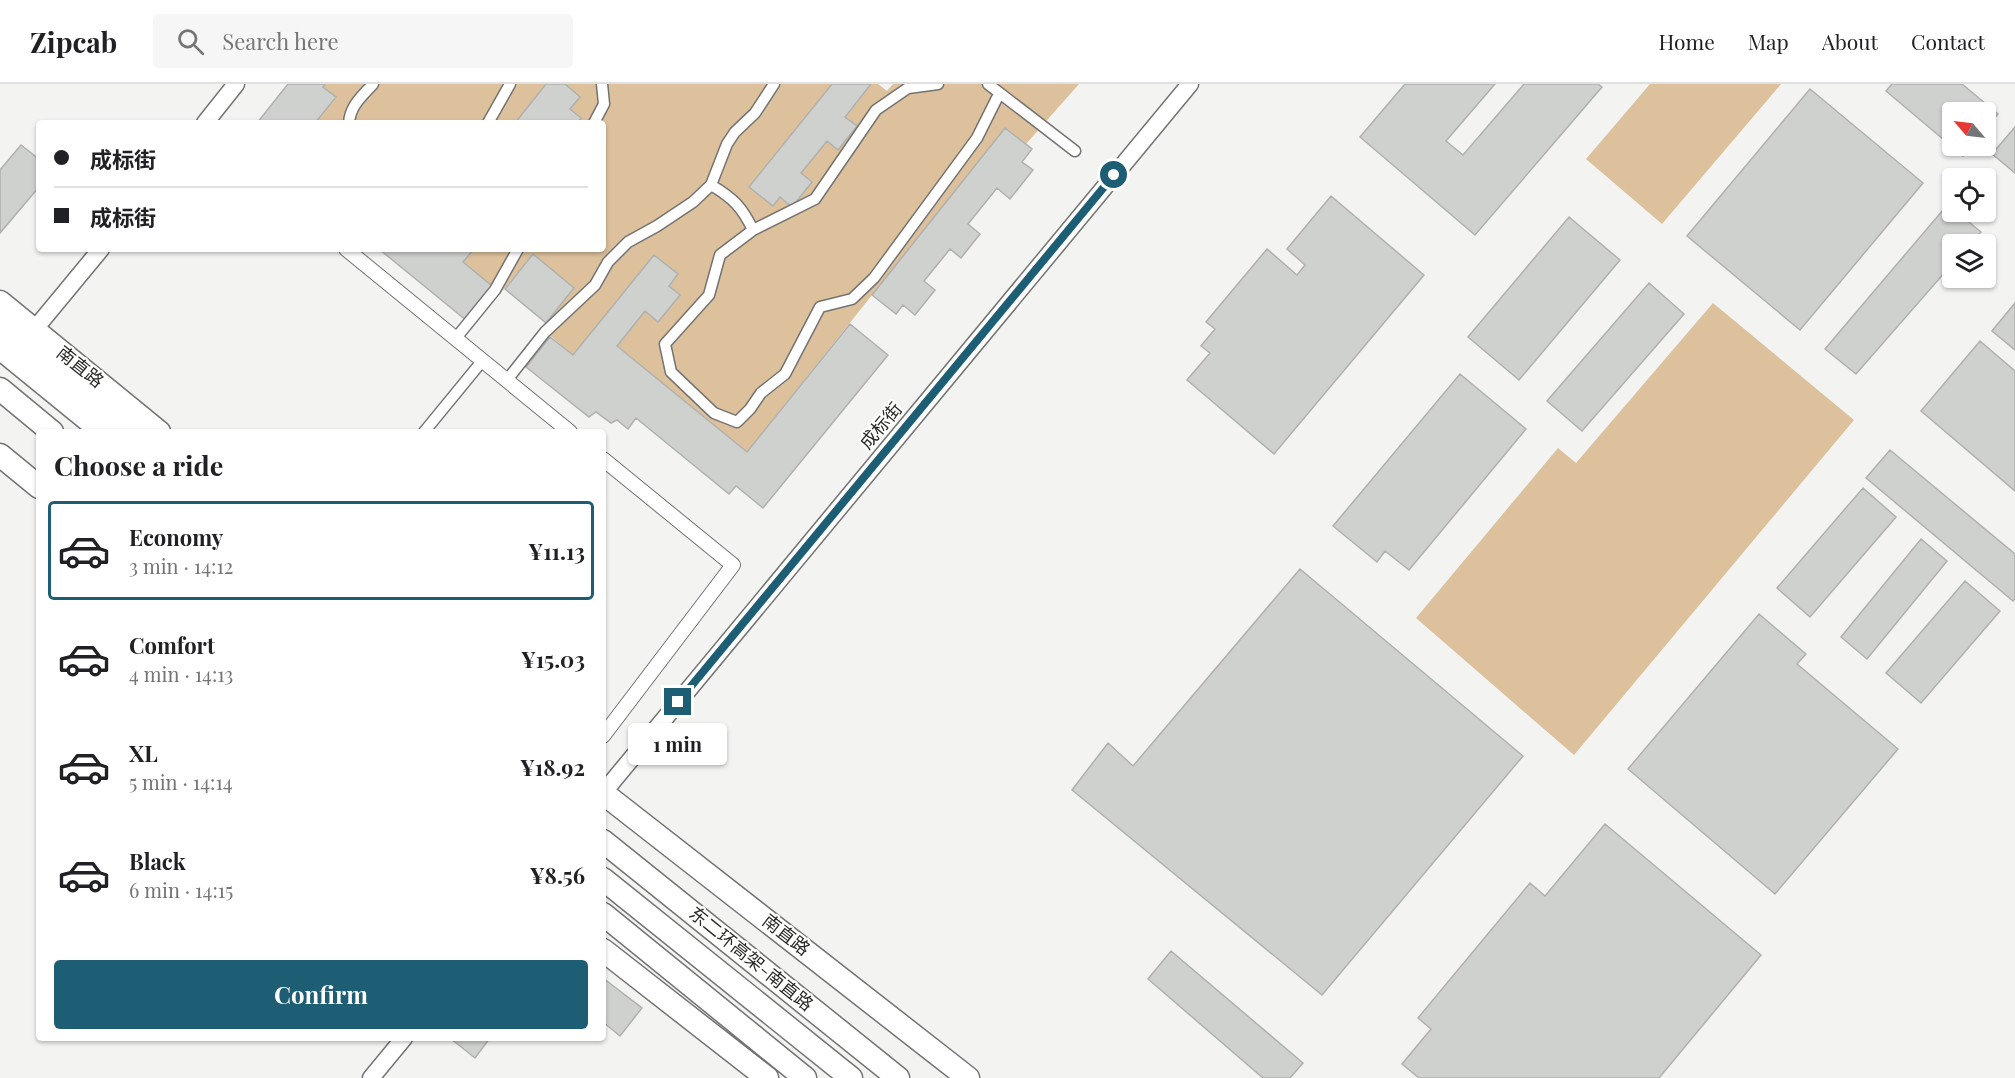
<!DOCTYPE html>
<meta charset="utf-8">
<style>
body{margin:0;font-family:"Playfair Display","Noto Sans SC",serif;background:#f6f6f6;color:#202124;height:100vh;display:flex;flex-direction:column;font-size:22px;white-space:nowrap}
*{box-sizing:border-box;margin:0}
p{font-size:20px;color:#757577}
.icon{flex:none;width:33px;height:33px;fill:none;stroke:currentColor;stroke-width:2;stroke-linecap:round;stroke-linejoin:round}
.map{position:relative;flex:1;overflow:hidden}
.sheet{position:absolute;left:36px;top:345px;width:570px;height:612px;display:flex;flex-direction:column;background:#fff;border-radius:6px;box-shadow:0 2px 4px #0004}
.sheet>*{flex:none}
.banner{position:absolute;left:36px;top:36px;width:570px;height:132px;border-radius:6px;box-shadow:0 2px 4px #0004;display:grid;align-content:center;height:132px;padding:0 18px;background:#fff}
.needle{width:39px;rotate:298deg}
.controls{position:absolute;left:1942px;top:18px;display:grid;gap:12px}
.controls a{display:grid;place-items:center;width:54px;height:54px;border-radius:6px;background:#fff;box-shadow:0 2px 4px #0004;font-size:30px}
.end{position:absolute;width:27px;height:27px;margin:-14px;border:8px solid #1e5e74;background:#fff;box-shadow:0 0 0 3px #fff}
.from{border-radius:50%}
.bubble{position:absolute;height:42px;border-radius:6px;background:#fff;box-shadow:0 2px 4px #0004;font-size:20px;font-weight:700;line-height:42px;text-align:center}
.banner b{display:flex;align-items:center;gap:21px;height:57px;font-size:22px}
.banner b+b{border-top:2px solid #e0e0e0}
.banner i{width:15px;height:15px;background:#202124}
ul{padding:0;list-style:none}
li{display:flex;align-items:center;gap:18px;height:99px;margin:0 12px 9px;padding:0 6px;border:3px solid transparent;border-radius:6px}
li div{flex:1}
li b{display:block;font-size:22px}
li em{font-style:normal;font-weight:700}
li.on{border-color:#1e5e74}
li>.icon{width:54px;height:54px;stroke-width:1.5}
h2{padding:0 18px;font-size:27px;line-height:72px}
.button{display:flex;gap:12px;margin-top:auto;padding:12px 18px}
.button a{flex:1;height:69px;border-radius:6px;background:#1e5e74;color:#fff;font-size:24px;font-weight:700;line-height:69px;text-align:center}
header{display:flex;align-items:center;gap:36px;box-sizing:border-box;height:84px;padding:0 30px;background:#fff;border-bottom:2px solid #e0e0e0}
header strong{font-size:28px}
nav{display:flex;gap:33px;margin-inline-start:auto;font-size:21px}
.search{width:420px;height:54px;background:#f6f6f6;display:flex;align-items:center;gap:15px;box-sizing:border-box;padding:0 21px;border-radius:6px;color:#757577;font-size:22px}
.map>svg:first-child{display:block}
</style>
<header>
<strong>Zipcab</strong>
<div class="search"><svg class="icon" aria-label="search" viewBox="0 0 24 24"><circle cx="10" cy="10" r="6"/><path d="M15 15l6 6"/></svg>Search here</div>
<nav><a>Home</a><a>Map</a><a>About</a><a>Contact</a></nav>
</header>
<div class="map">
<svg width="2015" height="994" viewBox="0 0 2015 994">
<rect width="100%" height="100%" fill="#f3f4f1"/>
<path fill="#ddc09c" d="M325,0H546L515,39H314L336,14L323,3Z
M565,0H832L750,103L773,122L780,113L792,123L812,98L801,89L827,57L838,66L857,42L845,33L871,0H878L887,7L893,0H1079L1026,60L1005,44L747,368L617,262L645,227L658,238L680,211L669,202L678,190L654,171L573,271L541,244L574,204L533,170L498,212L492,202L463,178L474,165H603V39H577L581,34L570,25L580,13Z
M1650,0H1781L1662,140L1586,75Z
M1713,219L1854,336L1574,671L1416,534L1558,364L1576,379Z"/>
<path fill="#cfd1ce" stroke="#afb1ae" stroke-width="1.5" d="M288,0H325L323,3L336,13L315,39H257Z
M546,0H565L580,13L570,25L581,34L577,39H515Z
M832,0H871L845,33L857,42L838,66L827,57L801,89L812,98L792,123L780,113L773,122L749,103Z
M1405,0H1495L1446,57L1463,71L1524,0H1598L1602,3L1475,151L1360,53Z
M1892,0H1962L1998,30L1986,44V28H1953V62H1972L1963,72L1886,7Z
M1810,5L1923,99L1800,246L1687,152Z
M2015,43V89L1992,70Z
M1005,44L1032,65L1022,78L1033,86L1010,115L997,104L968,140L980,150L961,174L950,165L924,197L935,206L915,231L903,221L896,230L872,211Z
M21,61L39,75V103L0,149V86Z
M1331,112L1424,191L1274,370L1187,296L1210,269L1201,262L1215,245L1206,238L1267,165L1297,191L1305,181L1287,165Z
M1948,120L1953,125V128H1957L1981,148L1970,160H1953V179L1856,290L1825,265Z
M1569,133L1620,176L1519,296L1468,253Z
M379,165H474L463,178L492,202L467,237Z
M533,170L574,204L546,239L505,205Z
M654,171L678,190L669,202L680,211L658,238L645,227L617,262L747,368L850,240L888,271L763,424L736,402L729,410L636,334L628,345L617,336L611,339L596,328L589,333L526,283L550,253L573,271Z
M1649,199L1684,230L1582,347L1547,317Z
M2015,219V266L1992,247Z
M1980,257L2015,287V407L1921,327Z
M1460,290L1526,345L1409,486L1385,467L1377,478L1333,442Z
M1890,366L2015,470V515L2013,517L1866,394Z
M1863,404L1896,433L1810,533L1777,504Z
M1921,455L1947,477L1867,575L1841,553Z
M1300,485L1523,672L1322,911L1072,706L1108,659L1133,682Z
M1965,497L2000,527L1921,619L1886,589Z
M1759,530L1806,570L1797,580L1898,665L1775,810L1628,685Z
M1605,740L1761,871L1659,994H1419L1402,980L1431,945L1418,934L1530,799L1545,812Z
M1171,867L1303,979L1290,994H1263L1148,895Z
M603,894L642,924L620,952L603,938Z
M450,954H490L475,974Z"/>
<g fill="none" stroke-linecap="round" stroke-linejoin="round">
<g stroke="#737471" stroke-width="13">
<path id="pedestrian" d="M938,0L908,4L876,26L815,115L753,146L720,171L709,211L665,260L671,288L714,329L737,338L750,325L761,309L785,290L820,223L852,215L874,194L977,54L997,14
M988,0L1075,67
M349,39C350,22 362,12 373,0
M488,39L510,0
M594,39L604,20L602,0
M711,101C733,114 742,123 753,146
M456,254L495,206L518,165
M507,296L545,248L595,201L608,178L628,158L657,142L693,118L711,101L727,60L735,48L755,29L774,0
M424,348L483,276"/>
</g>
<g stroke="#737471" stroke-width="16">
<path id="minor" d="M346,165L570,348
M603,375L733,481L603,652"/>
</g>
<g stroke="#737471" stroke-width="19">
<path id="tertiary" d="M205,39L236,0
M34,246L101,165
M603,709L1190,0
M371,994L404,954"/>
</g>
<g stroke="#737471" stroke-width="25">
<path id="trunk" d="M0,218L159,348
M0,241L130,348
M0,264L103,348
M0,305L52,348
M0,371L39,403
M603,709L968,994
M603,757L898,994
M603,795L851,994
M603,830L805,994
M603,866L767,994"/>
</g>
<use href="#pedestrian" stroke="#fff" stroke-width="10"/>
<use href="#minor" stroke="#fff" stroke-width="14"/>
<use href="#tertiary" stroke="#fff" stroke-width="16"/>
<use href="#trunk" stroke="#fff" stroke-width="22"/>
</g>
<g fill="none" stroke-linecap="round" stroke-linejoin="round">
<path stroke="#1e5e74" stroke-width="8" d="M678,618L1114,91"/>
</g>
<g text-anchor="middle" stroke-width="4.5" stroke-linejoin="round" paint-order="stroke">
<g font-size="18" fill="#282827" stroke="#fffffe">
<text transform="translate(80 283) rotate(39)" y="6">南直路</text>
<text transform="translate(881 342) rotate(-50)" y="6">成标街</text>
<text transform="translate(786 851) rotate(38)" y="6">南直路</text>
<text transform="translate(751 875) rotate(39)" y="6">东二环高架-南直路</text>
</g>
</g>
</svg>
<div class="controls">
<a><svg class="needle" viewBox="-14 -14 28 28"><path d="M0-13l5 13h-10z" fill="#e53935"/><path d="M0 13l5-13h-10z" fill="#757577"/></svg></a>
<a><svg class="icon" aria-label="locate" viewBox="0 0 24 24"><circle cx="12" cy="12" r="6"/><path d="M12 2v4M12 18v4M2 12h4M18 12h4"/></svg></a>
<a><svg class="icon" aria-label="layers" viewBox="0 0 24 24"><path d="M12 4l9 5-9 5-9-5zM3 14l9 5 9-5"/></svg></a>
</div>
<i class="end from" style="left:1114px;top:91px"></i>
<i class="end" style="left:678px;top:618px"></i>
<div class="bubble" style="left:628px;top:639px;width:99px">1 min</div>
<div class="banner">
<b><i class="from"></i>成标街</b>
<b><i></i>成标街</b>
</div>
<section class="sheet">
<h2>Choose a ride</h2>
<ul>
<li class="on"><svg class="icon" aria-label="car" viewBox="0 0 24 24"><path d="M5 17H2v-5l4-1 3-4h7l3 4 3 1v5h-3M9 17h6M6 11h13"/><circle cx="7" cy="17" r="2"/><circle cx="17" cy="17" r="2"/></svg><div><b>Economy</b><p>3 min · 14:12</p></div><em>¥11.13</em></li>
<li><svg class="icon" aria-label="car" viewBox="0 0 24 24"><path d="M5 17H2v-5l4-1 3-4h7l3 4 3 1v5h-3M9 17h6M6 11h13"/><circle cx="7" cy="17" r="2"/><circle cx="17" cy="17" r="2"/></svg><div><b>Comfort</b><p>4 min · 14:13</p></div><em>¥15.03</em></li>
<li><svg class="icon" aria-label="car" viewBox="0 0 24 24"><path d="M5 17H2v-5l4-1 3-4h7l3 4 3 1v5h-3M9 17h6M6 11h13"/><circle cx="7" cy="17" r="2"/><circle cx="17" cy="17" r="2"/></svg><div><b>XL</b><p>5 min · 14:14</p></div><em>¥18.92</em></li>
<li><svg class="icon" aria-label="car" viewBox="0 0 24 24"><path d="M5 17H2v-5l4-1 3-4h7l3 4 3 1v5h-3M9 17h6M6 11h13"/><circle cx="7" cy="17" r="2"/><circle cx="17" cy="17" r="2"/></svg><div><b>Black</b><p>6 min · 14:15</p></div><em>¥8.56</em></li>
</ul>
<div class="button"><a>Confirm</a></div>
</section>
</div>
